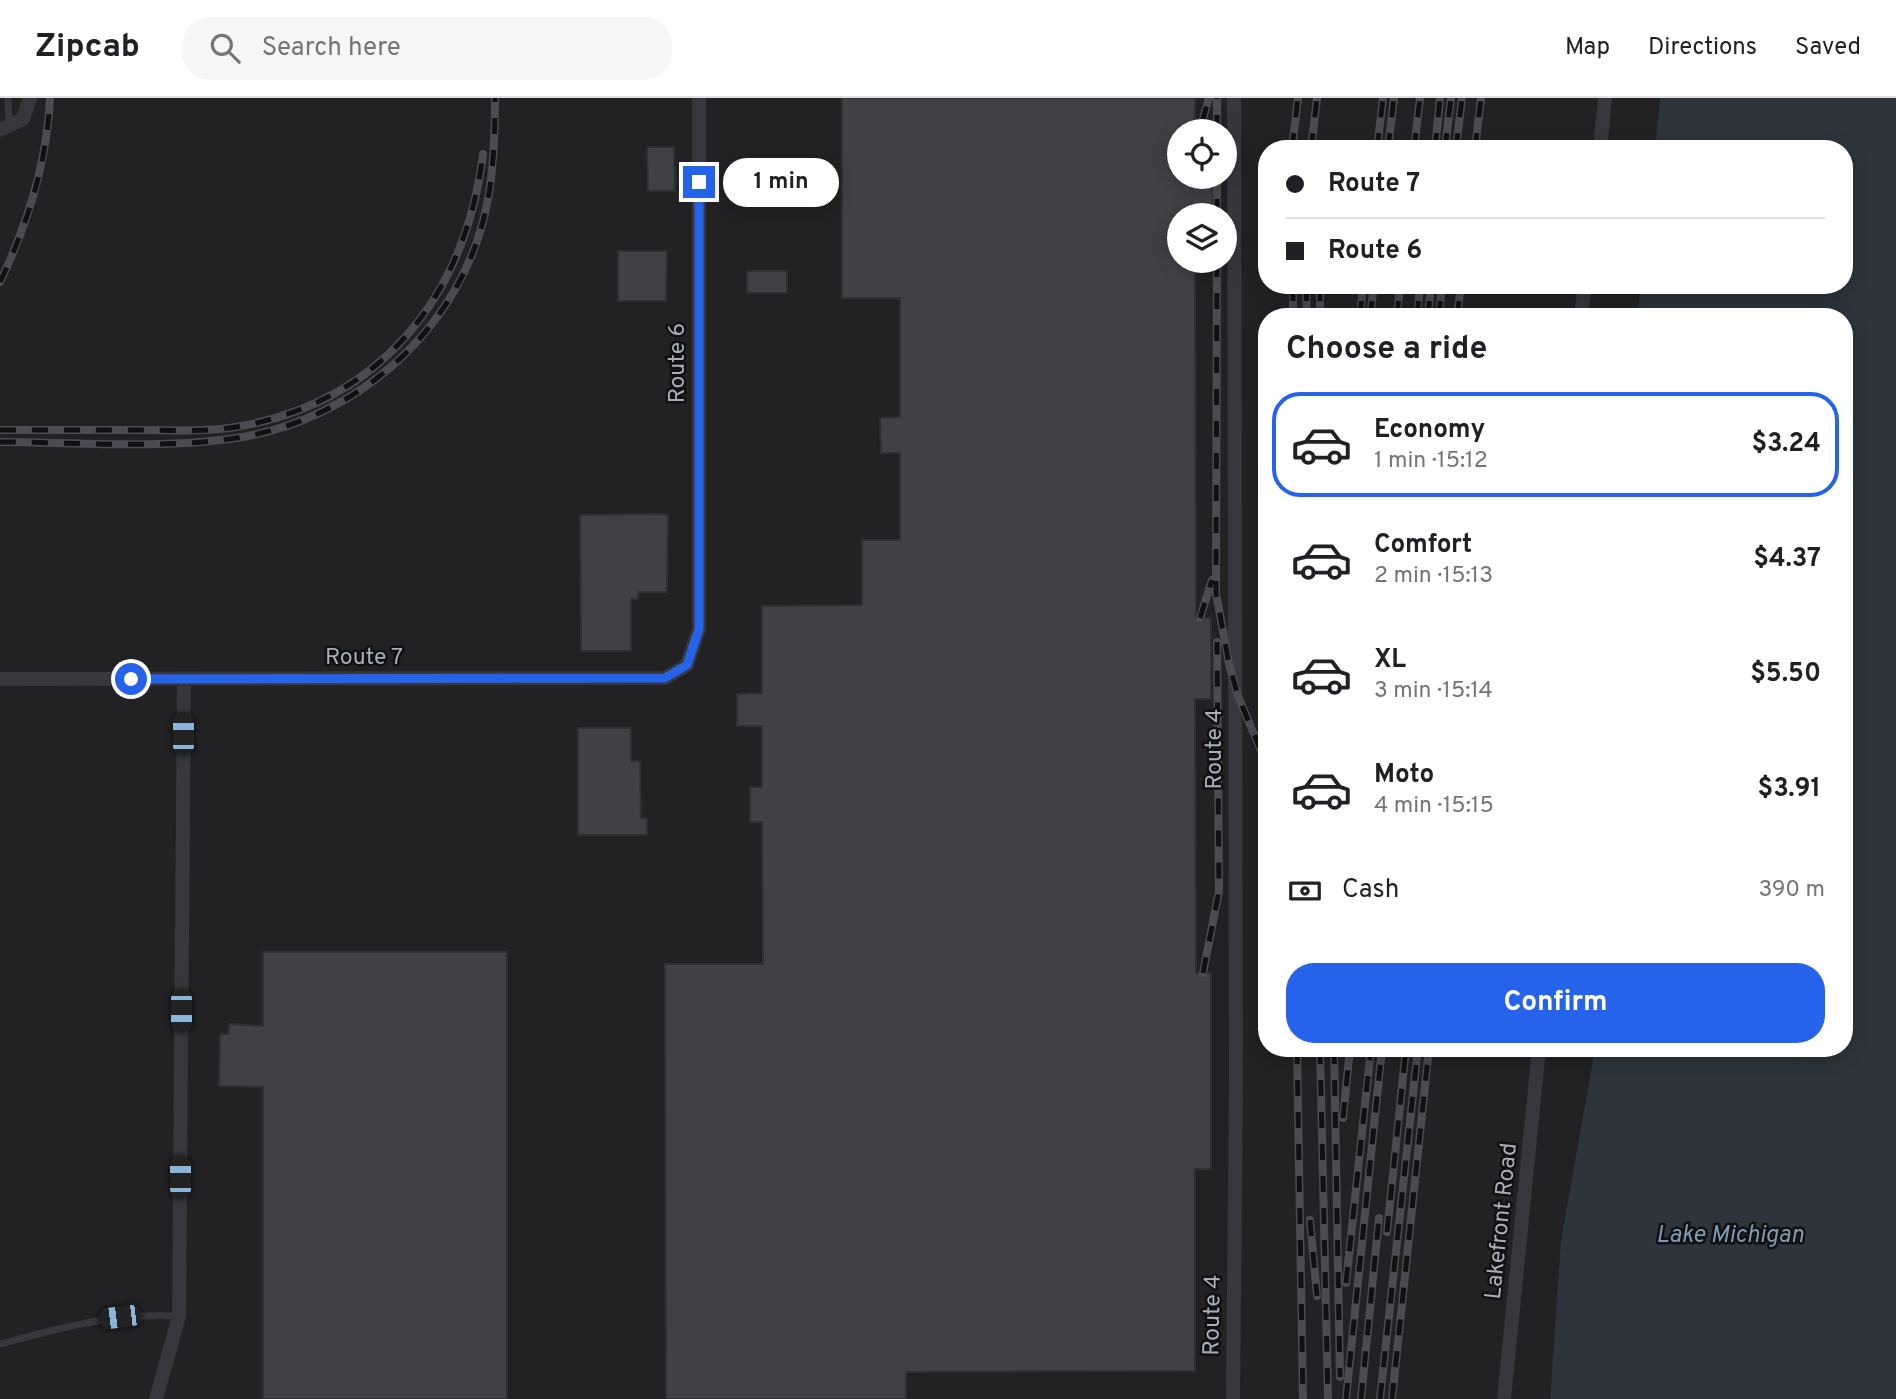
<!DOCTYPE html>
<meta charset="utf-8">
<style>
body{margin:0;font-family:Overpass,sans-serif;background:#f6f6f6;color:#202124;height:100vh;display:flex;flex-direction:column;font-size:26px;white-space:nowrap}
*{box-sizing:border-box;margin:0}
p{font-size:23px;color:#757577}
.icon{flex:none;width:38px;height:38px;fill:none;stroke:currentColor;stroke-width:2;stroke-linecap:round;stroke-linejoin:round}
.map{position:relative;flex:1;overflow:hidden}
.panel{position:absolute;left:1258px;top:210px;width:595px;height:749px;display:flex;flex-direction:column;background:#fff;border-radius:28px;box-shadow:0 4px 18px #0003}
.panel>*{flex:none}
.banner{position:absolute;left:1258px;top:42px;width:595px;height:154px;border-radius:28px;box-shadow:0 4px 18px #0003;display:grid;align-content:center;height:154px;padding:0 28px;background:#fff}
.controls{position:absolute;left:1167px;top:21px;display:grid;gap:14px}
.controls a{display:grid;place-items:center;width:70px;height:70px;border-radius:50%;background:#fff;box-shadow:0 4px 18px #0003;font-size:35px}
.end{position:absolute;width:32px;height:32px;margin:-16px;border:9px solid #2563eb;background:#fff;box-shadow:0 0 0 4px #fff}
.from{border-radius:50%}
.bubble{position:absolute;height:49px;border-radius:24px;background:#fff;box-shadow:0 4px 18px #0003;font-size:23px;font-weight:700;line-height:49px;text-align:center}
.car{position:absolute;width:21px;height:42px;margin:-21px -10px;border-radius:9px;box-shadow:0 0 5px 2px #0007;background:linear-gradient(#222 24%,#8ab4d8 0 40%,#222 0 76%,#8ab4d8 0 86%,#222 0)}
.banner b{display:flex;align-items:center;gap:24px;height:66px;font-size:26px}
.banner b+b{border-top:2px solid #e0e0e0}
.banner i{width:18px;height:18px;background:#202124}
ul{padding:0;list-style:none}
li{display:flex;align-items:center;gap:21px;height:105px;margin:0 14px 10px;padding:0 14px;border:4px solid transparent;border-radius:28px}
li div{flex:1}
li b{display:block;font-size:26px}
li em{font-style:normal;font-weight:700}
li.current{border-color:#2563eb}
li>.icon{width:63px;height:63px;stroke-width:1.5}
h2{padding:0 28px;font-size:32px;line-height:84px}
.pay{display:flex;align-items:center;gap:18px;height:77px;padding:0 28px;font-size:26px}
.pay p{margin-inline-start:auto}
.primary-button{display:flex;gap:14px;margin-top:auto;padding:14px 28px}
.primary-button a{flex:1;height:80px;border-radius:28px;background:#2563eb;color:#fff;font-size:28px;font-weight:700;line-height:80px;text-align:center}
header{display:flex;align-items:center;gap:42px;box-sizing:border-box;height:98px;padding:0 35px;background:#fff;border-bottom:2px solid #e0e0e0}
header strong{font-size:33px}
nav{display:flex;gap:38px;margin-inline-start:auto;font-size:24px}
.search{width:490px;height:63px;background:#f6f6f6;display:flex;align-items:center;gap:18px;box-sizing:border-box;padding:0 24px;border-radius:28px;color:#757577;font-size:26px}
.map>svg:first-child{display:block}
</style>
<header>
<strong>Zipcab</strong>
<div class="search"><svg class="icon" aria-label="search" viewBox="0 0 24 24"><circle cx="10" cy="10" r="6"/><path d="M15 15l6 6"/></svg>Search here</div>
<nav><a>Map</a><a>Directions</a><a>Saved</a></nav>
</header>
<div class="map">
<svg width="1896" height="1301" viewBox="0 0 1896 1301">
<rect width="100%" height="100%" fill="#161618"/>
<path fill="#222225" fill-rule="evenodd" d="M0,0H1660L1655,51H1267V187H1641L1637,219H1267V950H1595L1561,1142L1550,1301H0ZM1180,33H1225V79H1180ZM1180,117H1225V163H1180Z"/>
<path fill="#2c353c" d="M1660,0H1896V1301H1550L1561,1142L1595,950H1844V219H1637L1641,187H1844V51H1655Z"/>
<path fill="#404145" stroke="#303034" stroke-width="2" d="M842,0H1195V33H1180V79H1213V109H1195V117H1180V163H1195L1196,520H1211V601H1195L1196,875H1211V1071H1195V1273L906,1274V1301H666L665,866H763L762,724H750V689H762V628H737V596L762,595V508L862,507V442H900V355H881L880,320L900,319V200H842Z
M647,49H674L675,93H648Z
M618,153H667L666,203H618Z
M747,173H787V195H747Z
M668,416L667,494H638V501H631V553H581L580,417Z
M578,630H631V663H640L641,720H647V737H578Z
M263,854H507V1301H263V989L219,988L220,936H228L229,926L263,928Z"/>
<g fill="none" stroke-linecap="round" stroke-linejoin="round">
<path stroke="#37383d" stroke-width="7" d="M8,0L9,29
M0,1246C60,1230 116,1214 179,1218"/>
<path stroke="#37383d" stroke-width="14" d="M0,32L23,21L30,0
M1600,51L1605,0
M1581,219L1585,187
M0,581L665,580L687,567L699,531V0
M156,1301L179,1218L184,581
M1233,1301L1236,984L1234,0
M1504,1301L1539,950"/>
<g stroke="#4a4c52" stroke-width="8">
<path id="rail" d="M1202,24L1209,0
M1217,33V0
M1292,51L1298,0
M1311,51L1317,0
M1377,51L1383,0
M1388,51L1394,0
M1414,51L1420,0
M1435,51L1440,0
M1445,51L1451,0
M1456,51L1462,0
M1475,51L1481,0
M1217,117V79
M1217,163L1216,495L1229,566L1238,598L1267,667
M0,184C28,125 47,65 50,0
M1293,187V219
M1306,187L1307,219
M1320,187V219
M1360,219L1363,187
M1370,219L1374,187
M1397,219L1400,187
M1417,219L1420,187
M1428,219L1431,187
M1439,219L1442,187
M1457,219L1461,187
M0,332C46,332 92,332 139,332C168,332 200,334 229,330C379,308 465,200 483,56
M0,344C74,344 156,351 229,341C356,325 465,229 488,101C494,68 495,33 495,0
M1200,520L1212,482
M1203,875L1219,793L1217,544
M1297,950L1303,1301
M1320,950L1328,1301
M1334,950L1340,1279
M1343,1020L1350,950
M1310,1122L1317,1198
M1387,1134L1406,950
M1346,1185L1371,950
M1346,1301L1382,950
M1361,1301L1379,1120
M1380,1301L1418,950
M1392,1301L1429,950"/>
</g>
<use href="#rail" stroke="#111113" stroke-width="5" stroke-dasharray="16" stroke-linecap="butt"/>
</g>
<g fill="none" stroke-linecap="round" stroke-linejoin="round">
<path stroke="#2563eb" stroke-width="9" d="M131,581L665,580L687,567L699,531V84"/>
</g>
<g text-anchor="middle" stroke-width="5" stroke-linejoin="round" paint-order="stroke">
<g font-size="23" fill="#a8adb8" stroke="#111113">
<text transform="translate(676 265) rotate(-90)" y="8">Route 6</text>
<text x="364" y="566">Route 7</text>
<text transform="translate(1213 651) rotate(-90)" y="8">Route 4</text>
<text transform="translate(1500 1123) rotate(-84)" y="8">Lakefront Road</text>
<text transform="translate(1211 1217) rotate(-89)" y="8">Route 4</text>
</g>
<g font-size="24" font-style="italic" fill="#7f9bb3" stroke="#111113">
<text x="1730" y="1144">Lake Michigan</text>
</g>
</g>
</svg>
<div class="controls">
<a><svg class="icon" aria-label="locate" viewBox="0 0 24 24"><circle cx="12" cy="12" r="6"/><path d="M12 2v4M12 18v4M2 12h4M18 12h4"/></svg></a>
<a><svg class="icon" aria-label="layers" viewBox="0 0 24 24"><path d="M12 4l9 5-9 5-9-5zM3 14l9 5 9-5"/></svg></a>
</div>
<i class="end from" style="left:131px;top:581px"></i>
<i class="end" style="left:699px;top:84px"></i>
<div class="bubble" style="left:723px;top:60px;width:116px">1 min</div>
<i class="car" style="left:183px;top:636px;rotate:0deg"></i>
<i class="car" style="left:181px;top:913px;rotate:180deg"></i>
<i class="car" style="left:180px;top:1079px;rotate:0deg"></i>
<i class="car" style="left:120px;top:1219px;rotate:263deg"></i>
<div class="banner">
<b><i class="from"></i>Route 7</b>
<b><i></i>Route 6</b>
</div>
<section class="panel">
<h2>Choose a ride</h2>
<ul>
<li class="current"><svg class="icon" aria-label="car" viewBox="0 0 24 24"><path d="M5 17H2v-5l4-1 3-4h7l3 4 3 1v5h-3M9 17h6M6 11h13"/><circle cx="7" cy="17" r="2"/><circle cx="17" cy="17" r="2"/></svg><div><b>Economy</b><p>1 min · 15:12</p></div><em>$3.24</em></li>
<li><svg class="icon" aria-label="car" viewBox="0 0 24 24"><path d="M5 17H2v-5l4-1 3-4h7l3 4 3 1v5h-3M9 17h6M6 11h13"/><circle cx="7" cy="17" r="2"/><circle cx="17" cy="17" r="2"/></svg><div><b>Comfort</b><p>2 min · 15:13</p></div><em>$4.37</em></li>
<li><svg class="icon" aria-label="car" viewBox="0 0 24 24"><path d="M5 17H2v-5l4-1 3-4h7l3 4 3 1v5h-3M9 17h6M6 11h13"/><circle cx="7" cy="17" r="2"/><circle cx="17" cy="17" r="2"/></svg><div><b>XL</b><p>3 min · 15:14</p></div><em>$5.50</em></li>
<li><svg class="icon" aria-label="car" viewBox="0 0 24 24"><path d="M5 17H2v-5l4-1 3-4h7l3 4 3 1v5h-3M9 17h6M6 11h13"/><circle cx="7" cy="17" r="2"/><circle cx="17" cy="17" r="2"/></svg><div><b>Moto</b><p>4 min · 15:15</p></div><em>$3.91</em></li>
</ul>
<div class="pay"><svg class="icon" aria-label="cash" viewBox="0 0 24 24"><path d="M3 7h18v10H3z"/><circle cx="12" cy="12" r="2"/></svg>Cash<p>390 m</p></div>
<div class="primary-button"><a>Confirm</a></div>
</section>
</div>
